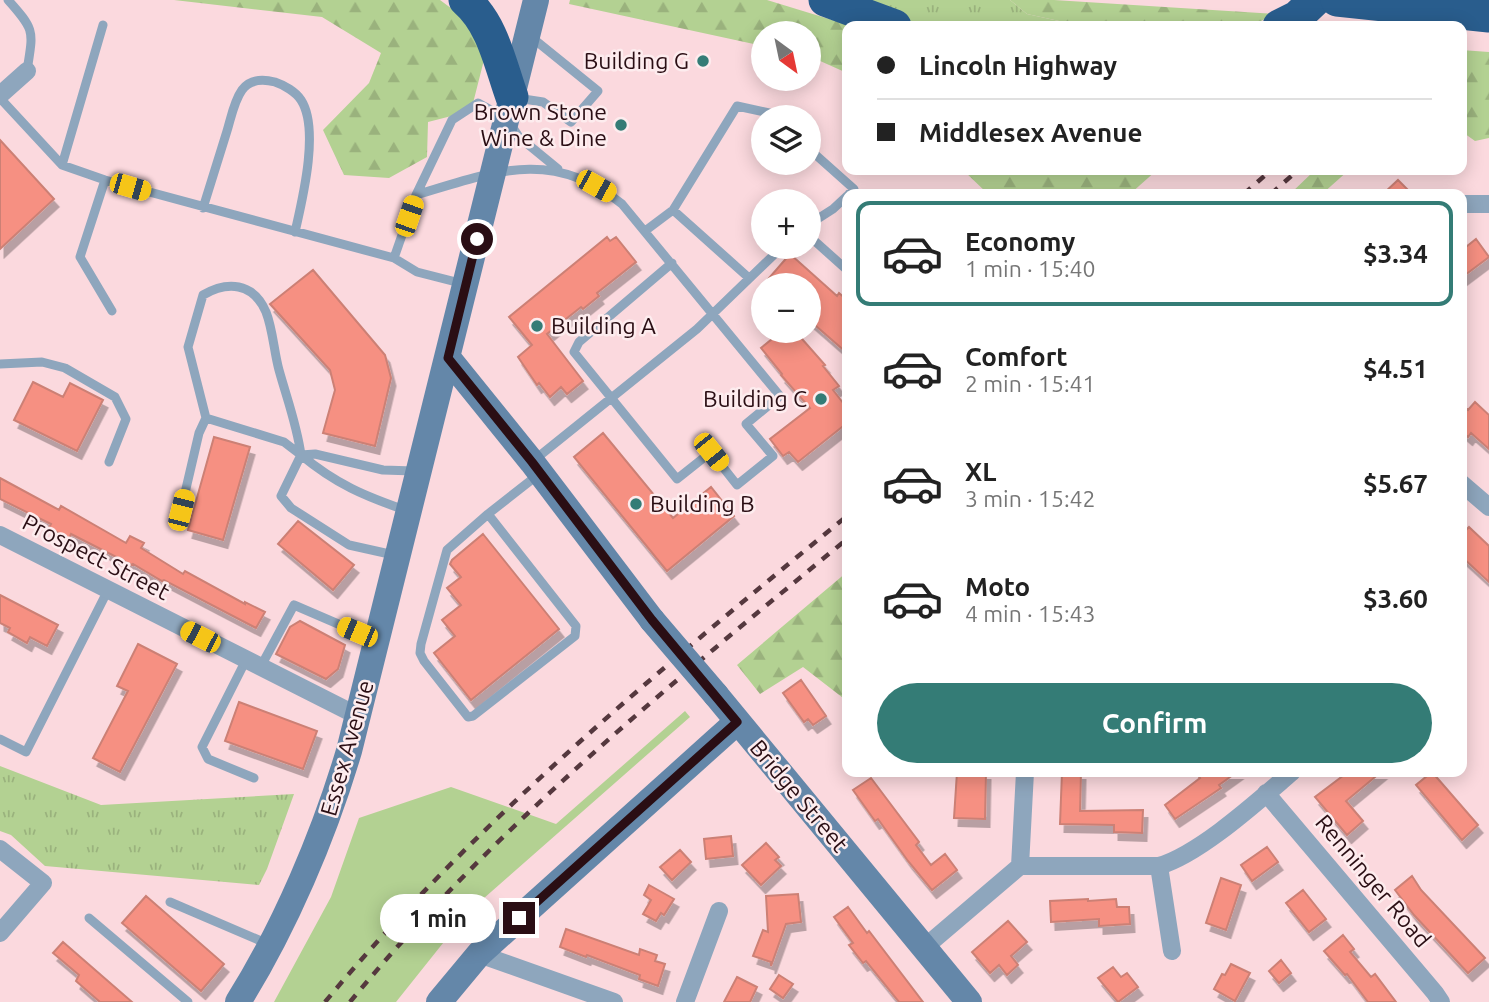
<!DOCTYPE html>
<meta charset="utf-8">
<style>
body{margin:0;font-family:Ubuntu,sans-serif;background:#f6f6f6;color:#222;height:100vh;display:flex;flex-direction:column;font-size:26px;white-space:nowrap}
*{box-sizing:border-box;margin:0}
p{font-size:23px;color:#767676}
.icon{flex:none;width:38px;height:38px;fill:none;stroke:currentColor;stroke-width:2;stroke-linecap:round;stroke-linejoin:round}
.map{position:relative;flex:1;overflow:hidden}
.panel{position:absolute;left:842px;top:189px;width:625px;height:588px;display:flex;flex-direction:column;background:#fff;border-radius:14px;box-shadow:0 4px 18px #0003}
.panel>*{flex:none}
.top-card{position:absolute;left:842px;top:21px;width:625px;height:154px;border-radius:14px;box-shadow:0 4px 18px #0003;display:grid;align-content:center;height:154px;padding:0 35px;background:#fff}
.needle{width:46px;rotate:147deg}
.buttons{position:absolute;left:751px;top:21px;display:grid;gap:14px}
.buttons a{display:grid;place-items:center;width:70px;height:70px;border-radius:50%;background:#fff;box-shadow:0 4px 18px #0003;font-size:35px}
.end{position:absolute;width:32px;height:32px;margin:-16px;border:9px solid #2a0e14;background:#fff;box-shadow:0 0 0 4px #fff}
.from{border-radius:50%}
.bubble{position:absolute;height:49px;border-radius:24px;background:#fff;box-shadow:0 4px 18px #0003;font-size:23px;font-weight:700;line-height:49px;text-align:center}
.car{position:absolute;width:21px;height:42px;margin:-21px -10px;border-radius:9px;box-shadow:0 0 5px 2px #0007;background:linear-gradient(#f5c518 24%,#345 0 40%,#f5c518 0 76%,#345 0 86%,#f5c518 0)}
.top-card b{display:flex;align-items:center;gap:24px;height:66px;font-size:26px}
.top-card b+b{border-top:2px solid #e0e0e0}
.top-card i{width:18px;height:18px;background:#222}
ul{padding:12px 0 0;list-style:none}
li{display:flex;align-items:center;gap:21px;height:105px;margin:0 14px 10px;padding:0 21px;border:4px solid transparent;border-radius:14px}
li div{flex:1}
li b{display:block;font-size:26px}
li em{font-style:normal;font-weight:700}
li.on{border-color:#347c76}
li>.icon{width:63px;height:63px;stroke-width:1.5}
.button{display:flex;gap:14px;margin-top:auto;padding:14px 35px}
.button a{flex:1;height:80px;border-radius:42px;background:#347c76;color:#fff;font-size:28px;font-weight:700;line-height:80px;text-align:center}
.map>svg:first-child{display:block}
</style>
<div class="map">
<svg width="1489" height="1002" viewBox="0 0 1489 1002">
<defs>
<pattern id="grass-tufts" width="24" height="20" patternUnits="userSpaceOnUse" patternTransform="scale(1.75)"><rect width="24" height="20" fill="#b3d192"/><path d="M3 7l-1-3M5 7V3M7 7l1-3M15 17l-1-3M17 17v-4M19 17l1-3" fill="none" stroke="#9ab27d"/></pattern>
<pattern id="forest-firs" width="22" height="20" patternUnits="userSpaceOnUse" patternTransform="scale(1.75)"><rect width="22" height="20" fill="#b3d192"/><path d="M5 1l3.5 6h-7zM16 11l3.5 6h-7z" fill="#9ab27d"/></pattern>
<filter id="shadow"><feDropShadow dx="4.5" dy="8" stdDeviation="0" flood-color="#0004"/></filter>
</defs>
<rect width="100%" height="100%" fill="#fbd9de"/>
<path fill="url(#grass-tufts)" d="M851,0H1010L1027,14L1082,26H920Z
M0,766L101,805L294,794L267,869L259,885L45,866L11,835L0,831Z"/>
<path fill="url(#forest-firs)" d="M174,0H440L475,26L485,56L471,111L428,122L427,157L389,178L344,175L323,130L369,83L381,53L322,17Z
M570,0H767L852,26H847V73L809,56L808,33H763V46L569,4Z
M1010,0H1054L1274,14L1252,26H1082L1027,14Z
M1461,50L1489,52V138L1475,141L1461,131Z
M963,170H1157L1130,194H988Z
M1315,170H1349L1322,194H1290Z
M847,572V701L803,667L760,694L737,665Z"/>
<path fill="#b3d192" d="M685,711L690,717L467,913L396,1002H274L331,897L359,818L451,787L556,824Z"/>
<path fill="#f69082" stroke="#cc8075" stroke-width="2" filter="url(#shadow)" d="M0,140L54,199L0,249Z
M1398,180L1412,194H1383Z
M607,237L610,241L616,237L636,262L597,293L599,296L583,309L581,307L547,334L583,381L567,394L561,387L550,397L539,383L537,385L518,357L532,345L509,317Z
M1476,239L1489,257L1461,278V251Z
M790,254L837,296L839,293L847,300V353L808,319V285H763Z
M313,270L385,355L391,378L375,446L323,433L335,390L330,370L270,304Z
M795,331L825,365L823,366L839,386L833,390L847,408V423L798,462L789,452L783,456L770,439L810,408L781,375L782,374L761,348L777,335L782,341Z
M33,382L63,397L70,383L103,400L77,451L14,420Z
M1475,402L1489,415V449L1471,433L1468,437L1461,431V404L1468,410Z
M603,433L673,518L711,487L734,516L667,571L574,457Z
M214,437L250,447L223,540L188,530Z
M0,478L59,510L61,506L126,543L130,536L144,543L141,548L183,574L185,571L245,604V602L265,612L256,628L164,580L162,581L133,564L132,565L71,534L69,539L49,528L51,524L0,499Z
M298,521L354,565L333,590L278,544Z
M1469,527L1489,546V582L1461,556V535Z
M483,534L559,629L471,700L434,653L455,636L442,620L461,605L447,588L461,577L450,564L452,560Z
M0,595L58,625L47,646L30,637L27,643L8,632L10,628L0,623Z
M300,621L345,645L338,669L326,679L276,654L290,627Z
M138,644L177,664L120,772L93,758L128,691L117,686Z
M801,680L826,716L813,725L808,719L804,722L783,693Z
M239,702L317,731L303,769L225,741Z
M957,772H986L985,819L954,818Z
M1062,772H1081L1080,811L1143,810L1142,833L1114,832V825L1060,824Z
M1195,772H1237L1219,785L1221,788L1175,819L1165,805L1200,778Z
M1348,772H1381L1346,801L1363,821L1347,835L1315,797Z
M1432,772L1478,825L1462,840L1416,785Z
M871,778L919,842L916,845L931,865L945,854L957,870L932,890L908,861L878,819L875,821L853,790Z
M731,836L733,856L706,859L704,839Z
M766,843L779,857L775,860L781,866L761,885L742,865Z
M1267,847L1278,862L1252,881L1241,865Z
M680,850L691,862L672,880L660,867Z
M1412,876L1421,890L1485,958L1468,973L1414,915L1395,890Z
M1221,878L1241,885L1226,930L1206,923Z
M649,885L674,899L664,915L661,913L656,921L643,914L651,900L644,895Z
M1303,890L1326,919L1309,932L1286,903Z
M798,894L801,922L786,924L771,966V962L753,956L763,930L768,932L766,896Z
M146,896L224,964L201,991L122,923Z
M1088,899V901L1116,899L1117,907H1129L1130,924L1099,926V919L1051,922L1050,901Z
M848,907L867,933L869,931L923,1002H899L866,961L863,963L849,945L853,943L834,917Z
M1008,921L1027,942L1011,956L1018,965L1007,975L999,965L990,973L972,952Z
M566,929L639,955L640,949L657,955L655,961L665,964L658,986L639,979L640,975L587,955L586,957L560,947Z
M1343,935L1354,949L1350,952L1371,977L1375,974L1396,1002H1368L1347,974L1345,975L1324,951Z
M63,942L132,1002H100L76,981L79,975L53,953Z
M1281,960L1291,973L1279,983L1269,971Z
M1231,964L1250,973L1235,1001L1214,989L1222,974L1225,975Z
M1113,967L1121,977L1127,973L1138,987L1118,1002L1098,978Z
M779,975L793,984L783,998L770,989Z
M737,977L757,987L750,1002H724Z"/>
<g fill="none" stroke-linecap="round" stroke-linejoin="round">
<path stroke="#8ea6bd" stroke-width="9" d="M8,0C36,31 33,31 27,71
M0,98L62,165L105,180L394,258L416,195C493,172 552,147 622,204L780,396L746,424L773,456L737,485L711,452L677,479L574,352L579,342L672,263
M517,98L543,102L571,122L598,91L530,36
M808,148L854,189L849,194
M62,165L103,25
M105,180L80,257L112,311
M416,195L452,120L478,103L507,119L519,137L558,169
M203,208C211,182 219,156 227,131C231,118 234,101 242,90C250,79 263,79 275,82C284,85 296,92 301,100C320,129 302,201 295,232
M673,210L749,278
M808,225L833,209L847,196
M645,231L673,210L737,106L769,113L774,117
M808,235L847,270
M394,258L417,272L464,284
M0,364L42,362L65,368L115,397L126,419L109,462
M301,455C297,425 287,399 279,370C274,352 273,330 266,312C253,282 227,281 203,295L188,347L206,418L284,442L301,455L281,496L291,508L349,545L394,555
M533,461L697,329L782,247
M181,510L199,433L206,418
M408,511C364,496 336,484 301,455L315,454L383,470L414,471
M488,514L576,626L575,636L473,716L468,717L424,661L420,653L421,644L447,550Z
M488,514L539,474
M246,660L202,747L208,759L254,778
M260,668L294,605L373,639
M0,739L26,752L108,590
M170,902L268,944
M89,918L188,1002"/>
<path stroke="#8ea6bd" stroke-width="18" d="M0,95L27,71
M1461,204H1489
M1461,483L1489,507
M0,535L358,716
M1266,793L1435,993L1441,1002
M0,849L43,883L0,933
M1020,866L1025,772
M1159,866L1172,951
M925,947L1020,866H1159C1200,854 1258,801 1292,772
M479,954L614,1002
M685,1002L719,911"/>
<path stroke="#6487a9" stroke-width="26" d="M448,358L532,462L652,620
M716,695L969,1002
M238,1002C285,927 324,835 349,751L536,0
M439,1002L479,954L737,722"/>
<path stroke="#295d8d" stroke-width="33" d="M465,0C493,24 500,64 512,97
M825,0L895,26
M1279,26L1297,17L1315,0"/>
<path stroke="#55383e" stroke-width="4.5" stroke-dasharray="9 9" stroke-linecap="butt" d="M1405,26L1430,0
M1429,26L1454,0
M1244,194L1271,170
M1271,194L1298,170
M325,1002C478,818 663,667 847,516
M350,1002C495,826 672,683 847,539"/>
<path stroke="#6487a9" stroke-width="26" d="M652,620L716,695"/>
<path stroke="#295d8d" stroke-width="33" d="M1337,0L1489,16"/>
</g>
<g fill="none" stroke-linecap="round" stroke-linejoin="round">
<path stroke="#2a0e14" stroke-width="9" d="M477,239L448,358L532,462L652,620L737,722L519,918"/>
</g>
<g fill="#347c76" stroke="#fdecee" stroke-width="2.5">
<circle cx="703" cy="61" r="7"/>
<circle cx="621" cy="125" r="7"/>
<circle cx="537" cy="326" r="7"/>
<circle cx="821" cy="399" r="7"/>
<circle cx="636" cy="504" r="7"/>
</g>
<g text-anchor="middle" stroke-width="5" stroke-linejoin="round" paint-order="stroke">
<g font-size="23" fill="#2a0e14" stroke="#fdecee" text-anchor="end">
<text x="689" y="69">Building G</text>
<text x="607" y="120">Brown Stone<tspan x="607" dy="26">Wine &amp; Dine</tspan></text>
<text x="551" y="334" text-anchor="start">Building A</text>
<text x="807" y="407">Building C</text>
<text x="650" y="512" text-anchor="start">Building B</text>
</g>
<g font-size="23" fill="#2a0e14" stroke="#fdecee">
<text transform="translate(96 557) rotate(27)" y="8">Prospect Street</text>
<text transform="translate(347 748) rotate(-74)" y="8">Essex Avenue</text>
<text transform="translate(799 796) rotate(50)" y="8">Bridge Street</text>
<text transform="translate(1373 881) rotate(50)" y="8">Renninger Road</text>
</g>
</g>
</svg>
<div class="buttons">
<a><svg class="needle" viewBox="-14 -14 28 28"><path d="M0-13l5 13h-10z" fill="#e53935"/><path d="M0 13l5-13h-10z" fill="#767676"/></svg></a>
<a><svg class="icon" aria-label="layers" viewBox="0 0 24 24"><path d="M12 4l9 5-9 5-9-5zM3 14l9 5 9-5"/></svg></a>
<a>+</a>
<a>−</a>
</div>
<i class="end from" style="left:477px;top:239px"></i>
<i class="end" style="left:519px;top:918px"></i>
<div class="bubble" style="left:380px;top:894px;width:116px">1 min</div>
<i class="car" style="left:596px;top:186px;rotate:119deg"></i>
<i class="car" style="left:130px;top:187px;rotate:106deg"></i>
<i class="car" style="left:409px;top:216px;rotate:19deg"></i>
<i class="car" style="left:711px;top:452px;rotate:141deg"></i>
<i class="car" style="left:181px;top:510px;rotate:14deg"></i>
<i class="car" style="left:357px;top:632px;rotate:293deg"></i>
<i class="car" style="left:200px;top:637px;rotate:297deg"></i>
<div class="top-card">
<b><i class="from"></i>Lincoln Highway</b>
<b><i></i>Middlesex Avenue</b>
</div>
<section class="panel">
<ul>
<li class="on"><svg class="icon" aria-label="car" viewBox="0 0 24 24"><path d="M5 17H2v-5l4-1 3-4h7l3 4 3 1v5h-3M9 17h6M6 11h13"/><circle cx="7" cy="17" r="2"/><circle cx="17" cy="17" r="2"/></svg><div><b>Economy</b><p>1 min · 15:40</p></div><em>$3.34</em></li>
<li><svg class="icon" aria-label="car" viewBox="0 0 24 24"><path d="M5 17H2v-5l4-1 3-4h7l3 4 3 1v5h-3M9 17h6M6 11h13"/><circle cx="7" cy="17" r="2"/><circle cx="17" cy="17" r="2"/></svg><div><b>Comfort</b><p>2 min · 15:41</p></div><em>$4.51</em></li>
<li><svg class="icon" aria-label="car" viewBox="0 0 24 24"><path d="M5 17H2v-5l4-1 3-4h7l3 4 3 1v5h-3M9 17h6M6 11h13"/><circle cx="7" cy="17" r="2"/><circle cx="17" cy="17" r="2"/></svg><div><b>XL</b><p>3 min · 15:42</p></div><em>$5.67</em></li>
<li><svg class="icon" aria-label="car" viewBox="0 0 24 24"><path d="M5 17H2v-5l4-1 3-4h7l3 4 3 1v5h-3M9 17h6M6 11h13"/><circle cx="7" cy="17" r="2"/><circle cx="17" cy="17" r="2"/></svg><div><b>Moto</b><p>4 min · 15:43</p></div><em>$3.60</em></li>
</ul>
<div class="button"><a>Confirm</a></div>
</section>
</div>
